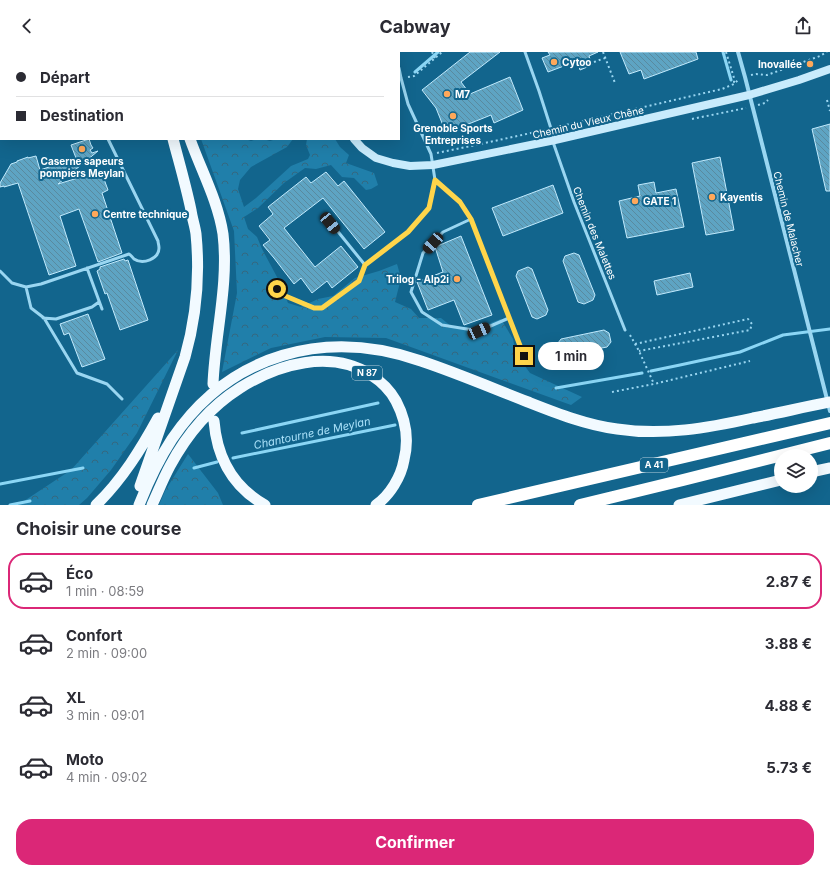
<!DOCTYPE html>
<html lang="fr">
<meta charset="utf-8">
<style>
body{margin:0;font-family:Inter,sans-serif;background:#f7f7f7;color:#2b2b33;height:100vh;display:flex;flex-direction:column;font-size:15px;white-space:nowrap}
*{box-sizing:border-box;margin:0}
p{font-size:13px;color:#7c7c81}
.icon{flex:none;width:22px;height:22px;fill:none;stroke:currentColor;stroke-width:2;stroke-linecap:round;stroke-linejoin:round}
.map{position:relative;height:453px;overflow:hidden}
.details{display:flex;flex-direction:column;background:#fff;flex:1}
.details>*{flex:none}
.banner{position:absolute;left:0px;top:0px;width:400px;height:88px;box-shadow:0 4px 16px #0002;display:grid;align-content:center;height:88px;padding:0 16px;background:#fff}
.buttons{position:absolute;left:774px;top:397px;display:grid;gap:8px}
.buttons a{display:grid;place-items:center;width:44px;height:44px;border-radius:50%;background:#fff;box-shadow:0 4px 16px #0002;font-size:20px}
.end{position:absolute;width:18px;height:18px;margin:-9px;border:5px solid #ffd54a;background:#111;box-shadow:0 0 0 2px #111}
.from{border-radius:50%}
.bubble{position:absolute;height:28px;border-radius:14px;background:#fff;box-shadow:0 4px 16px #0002;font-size:13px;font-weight:700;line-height:28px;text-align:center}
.car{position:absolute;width:12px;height:24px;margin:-12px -6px;border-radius:5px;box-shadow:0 0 3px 1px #0007;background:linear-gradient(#222 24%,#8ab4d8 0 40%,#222 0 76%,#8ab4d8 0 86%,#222 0)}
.banner b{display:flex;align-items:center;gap:14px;height:38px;font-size:15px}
.banner b+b{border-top:1px solid #e1e1e2}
.banner i{width:10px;height:10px;background:#2b2b33}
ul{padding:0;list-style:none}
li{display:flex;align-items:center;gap:12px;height:56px;margin:0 8px 6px;padding:0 8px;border:2px solid transparent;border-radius:16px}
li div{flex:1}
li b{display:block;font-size:15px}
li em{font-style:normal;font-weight:700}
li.active{border-color:#db2777}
li>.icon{width:36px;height:36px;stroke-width:1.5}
h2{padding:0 16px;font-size:18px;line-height:48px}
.cta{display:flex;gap:8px;margin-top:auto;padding:8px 16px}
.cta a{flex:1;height:46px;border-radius:16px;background:#db2777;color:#fff;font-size:16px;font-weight:700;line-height:46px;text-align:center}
header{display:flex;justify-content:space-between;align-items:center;height:52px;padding:0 16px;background:#fff;font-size:18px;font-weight:700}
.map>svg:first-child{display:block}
</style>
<header><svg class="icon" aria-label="back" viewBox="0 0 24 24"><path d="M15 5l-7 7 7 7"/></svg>Cabway<svg class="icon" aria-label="share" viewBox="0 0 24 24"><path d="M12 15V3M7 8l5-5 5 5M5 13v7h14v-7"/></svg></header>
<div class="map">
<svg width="830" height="453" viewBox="0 0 830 453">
<defs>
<pattern id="forest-crowns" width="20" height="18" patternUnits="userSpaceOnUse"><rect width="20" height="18" fill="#207faa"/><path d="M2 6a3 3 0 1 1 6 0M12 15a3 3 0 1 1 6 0" fill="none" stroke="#346880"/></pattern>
<pattern id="building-back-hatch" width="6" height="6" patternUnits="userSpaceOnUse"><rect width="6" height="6" fill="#5ea4c3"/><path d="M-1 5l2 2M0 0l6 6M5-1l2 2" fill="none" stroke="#598a9f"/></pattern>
</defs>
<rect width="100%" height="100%" fill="#12658d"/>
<path fill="url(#forest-crowns)" d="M201,87H245L251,89L257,87H263L270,89L276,87H293L287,95L251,115L240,128L238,137L244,155L256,146L291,114L308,107L310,103L306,93L307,87H335L340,95L349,103L346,111L374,121L378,133L371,137L366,138L354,126L342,125L331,113L316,117L305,116L284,131L258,156L244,165L248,177L257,185L262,197L277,225L288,251L301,255L318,247L333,244L355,226L379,219L397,212L401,226L395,250L411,257L419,266H441L452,275H480L501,267L513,287L516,302L530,321L582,345L571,353L386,286L325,285L271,296L222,320L237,241L234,179Z
M178,298L137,381L111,418L87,446L79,453H18L71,418Z
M188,402L218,441L223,453H159L165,439Z"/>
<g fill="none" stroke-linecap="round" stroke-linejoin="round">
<path stroke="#8bd6f5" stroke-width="3" d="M723,0L731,28
M415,20L438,0
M651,319L680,313L740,300L783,283L830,277
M556,336L642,321
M242,381L378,351
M233,406L395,373
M194,416L217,410
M0,432L83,416
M10,453L30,449"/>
</g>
<path fill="url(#building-back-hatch)" stroke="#c1eafd" d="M470,0H500L461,30L470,42L510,25L523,58L494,71L491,63L446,81L436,56L422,38Z
M548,0H598L589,4L592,13L580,18L577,9L548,20L542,6L550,3Z
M620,0H696L698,7L644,27L641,18L629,22Z
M830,72V139H826L812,77Z
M89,87L91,93L93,96L90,98L92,101L98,99L58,132L101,119L108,138L102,141L122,201L98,210L79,157L60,164L76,214L49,223L18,131L4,135V134L0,135V131L11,112L17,110V109L28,105V106L36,104L40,118L76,106L71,93Z
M720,105L734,178L706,183L692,111Z
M326,120L338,134L344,129L385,180L364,197L323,146L284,176L315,215L341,194L358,215L332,236L327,229L312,241L301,226L294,232L274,206L263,193L270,188L259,174L273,162L268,155L306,125L311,131Z
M654,130L656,141L676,137L684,175L627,186L619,149L640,144L638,133Z
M553,133L563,161L503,184L492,156Z
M461,184L492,263L464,273L454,248L428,258L417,230L443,220L435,195Z
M574,201L579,203L595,243L593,248L584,252L578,250L563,209L565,204Z
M124,207L125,209L128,208L148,268L120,278L107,241L105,242L97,219L100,217V215Z
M528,215L532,217L548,258L546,263L537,267L532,265L516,224L518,219Z
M690,221L693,235L657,243L654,229Z
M88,262L105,307L82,315L69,281L64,283L60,272Z
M604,278L609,281L611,290L607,295L565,303L560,301L558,291L561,287Z"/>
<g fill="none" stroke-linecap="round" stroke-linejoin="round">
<path stroke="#9ad6f1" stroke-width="2" stroke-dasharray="2 3" stroke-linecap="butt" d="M76,0L77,1
M287,0L288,1
M432,0L435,6
M603,0L615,31
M726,0L734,26V32
M34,1L35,0
M100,1L102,0
M594,10L605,6
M0,20H1
M751,23L756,22L767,23L820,4L827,0
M408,25L414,24L442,0
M0,48H1
M827,48L830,59
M758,53L765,51L768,48
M692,67L746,56
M557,75L722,37L734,32L739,27
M437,101L471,94L545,78
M630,283L639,299L654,332
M635,292L748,267L752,272L750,278L639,299
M612,340L654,332L750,309"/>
<path stroke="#9ad6f1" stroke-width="3" d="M394,0L395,1
M525,0L539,39L554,86
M399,16L401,26L408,52L431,102L435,128L460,150L471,167L524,304
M553,90L574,150L625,278
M471,167L443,180L423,201L411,240L422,260L442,273L479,279L509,266
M331,171L365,213L408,180L429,156L435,128
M87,216L102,257
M0,219L12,231L26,235L41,232L129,202C131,203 132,205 134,207C143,213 159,207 159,196C159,193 158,191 158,189L108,87
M271,230L283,243L315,256H322L359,229L365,213
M26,235L31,256
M31,256L44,266L77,321L107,332L122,347
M43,266L56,267L92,255L99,250"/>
<path stroke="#9ad6f1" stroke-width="4" d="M738,0L745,25L830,359"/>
<path stroke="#9ad6f1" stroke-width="7" d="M126,1L129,0
M0,61L1,60"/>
<path stroke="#c8ebfc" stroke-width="8" d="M254,0L255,1
M273,0L274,1
M151,1L153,0
M354,87L362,96L376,106L393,111L410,114L433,113L555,88L749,43L799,28L830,17"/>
<path stroke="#f2faff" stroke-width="11" d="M163,0L164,1
M182,1V0
M190,87C201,118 218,149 223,182C229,232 215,282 213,332
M214,369C217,406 233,435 265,453
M811,420L830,416
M140,434L185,305C196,266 200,223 196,182C195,174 192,166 191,158C186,134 179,110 173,87
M96,453C122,428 141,397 158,366
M139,453C148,430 159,407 172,387C230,301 326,276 421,309C457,321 492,336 528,350C556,361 586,373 617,377C663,384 708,376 753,366C779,361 804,355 830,350
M152,453C158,440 163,427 170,414C186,384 210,355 240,336C278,312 331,297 371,323C382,330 390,338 396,349C406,368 409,388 404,408C401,425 390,443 376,453
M679,453L781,428"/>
<path stroke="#fff" stroke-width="12" d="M478,453L830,371
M580,453L683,428L830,391"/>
</g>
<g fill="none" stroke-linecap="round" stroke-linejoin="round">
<path stroke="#ffd54a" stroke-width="5" d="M277,237L283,243L314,256H322L359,229L365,213L408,180L429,156L435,128L460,150L471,167L524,304"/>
</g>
<g fill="#ffa85a" stroke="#12658d" stroke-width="1.5">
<circle cx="554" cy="10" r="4"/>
<circle cx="810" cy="12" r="4"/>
<circle cx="447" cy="42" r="4"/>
<circle cx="453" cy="64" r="4"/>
<circle cx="82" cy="97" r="4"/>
<circle cx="712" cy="145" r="4"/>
<circle cx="635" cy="149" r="4"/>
<circle cx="95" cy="162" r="4"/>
<circle cx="457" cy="227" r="4"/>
</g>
<g text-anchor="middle" stroke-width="4" stroke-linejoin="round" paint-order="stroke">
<g fill="#12658d" stroke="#b8d1dd" stroke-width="1">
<rect x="352" y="314" width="30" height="14" rx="3"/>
<rect x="640" y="406" width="28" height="14" rx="3"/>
</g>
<g font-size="9" font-weight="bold" fill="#fff">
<text x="367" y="324">N 87</text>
<text x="654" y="416">A 41</text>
</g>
<g font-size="10" font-weight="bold" fill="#fff" stroke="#12658d" text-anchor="start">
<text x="562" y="14">Cytoo</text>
<text x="802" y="16" text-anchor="end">Inovallée</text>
<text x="455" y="46">M7</text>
<text x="453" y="80" text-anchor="middle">Grenoble Sports<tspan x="453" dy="12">Entreprises</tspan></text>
<text x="82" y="113" text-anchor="middle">Caserne sapeurs<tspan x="82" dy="12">pompiers Meylan</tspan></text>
<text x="720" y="149">Kayentis</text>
<text x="643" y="153">GATE 1</text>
<text x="103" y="166">Centre technique</text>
<text x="449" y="231" text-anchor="end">Trilog - Alp2i</text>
</g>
<g font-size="10" fill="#fff" stroke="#12658d">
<text transform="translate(588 70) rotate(-13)" y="4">Chemin du Vieux Chêne</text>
<text transform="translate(789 167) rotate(76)" y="4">Chemin de Malacher</text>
<text transform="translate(595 181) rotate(68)" y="4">Chemin des Malettes</text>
</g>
<g font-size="11" font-style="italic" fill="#aae1f9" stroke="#12658d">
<text transform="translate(312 381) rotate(-12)" y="4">Chantourne de Meylan</text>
</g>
</g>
</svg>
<div class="buttons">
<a><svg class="icon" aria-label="layers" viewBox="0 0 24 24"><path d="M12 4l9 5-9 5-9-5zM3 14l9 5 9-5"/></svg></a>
</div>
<i class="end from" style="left:277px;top:237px"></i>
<i class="end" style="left:524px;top:304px"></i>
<div class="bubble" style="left:538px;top:290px;width:66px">1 min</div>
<i class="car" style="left:330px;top:171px;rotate:141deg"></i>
<i class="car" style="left:433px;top:191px;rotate:222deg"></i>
<i class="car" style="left:479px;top:279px;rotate:66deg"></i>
<div class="banner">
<b><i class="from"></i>Départ</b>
<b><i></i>Destination</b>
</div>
</div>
<section class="details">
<h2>Choisir une course</h2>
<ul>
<li class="active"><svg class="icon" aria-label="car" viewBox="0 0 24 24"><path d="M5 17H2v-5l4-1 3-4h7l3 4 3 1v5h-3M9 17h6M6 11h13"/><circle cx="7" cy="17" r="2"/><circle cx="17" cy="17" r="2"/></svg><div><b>Éco</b><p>1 min · 08:59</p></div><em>2.87 €</em></li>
<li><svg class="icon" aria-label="car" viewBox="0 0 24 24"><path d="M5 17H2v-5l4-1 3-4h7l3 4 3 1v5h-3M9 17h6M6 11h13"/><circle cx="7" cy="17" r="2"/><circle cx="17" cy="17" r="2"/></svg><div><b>Confort</b><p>2 min · 09:00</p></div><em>3.88 €</em></li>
<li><svg class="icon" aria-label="car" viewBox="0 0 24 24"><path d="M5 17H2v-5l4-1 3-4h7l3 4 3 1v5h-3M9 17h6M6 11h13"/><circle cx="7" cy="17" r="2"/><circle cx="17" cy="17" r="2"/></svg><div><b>XL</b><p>3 min · 09:01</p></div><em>4.88 €</em></li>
<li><svg class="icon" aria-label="car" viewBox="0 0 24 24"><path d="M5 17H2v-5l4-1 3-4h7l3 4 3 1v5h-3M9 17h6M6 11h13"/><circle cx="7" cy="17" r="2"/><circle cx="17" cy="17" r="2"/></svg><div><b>Moto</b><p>4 min · 09:02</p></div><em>5.73 €</em></li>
</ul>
<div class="cta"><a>Confirmer</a></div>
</section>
